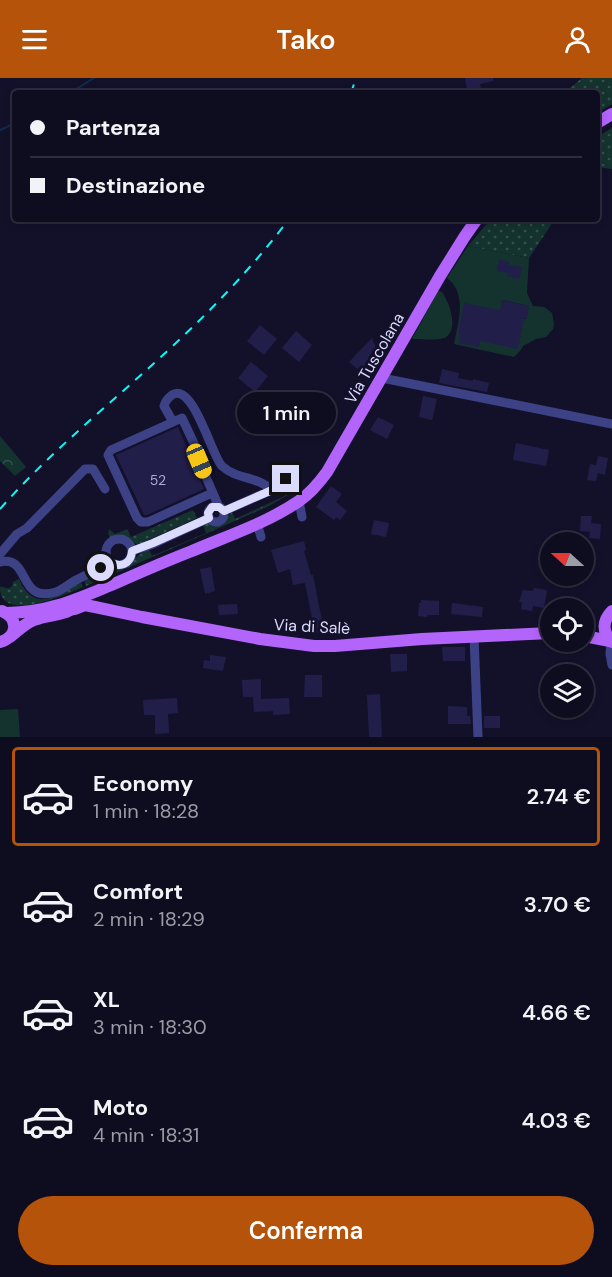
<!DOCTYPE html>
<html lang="it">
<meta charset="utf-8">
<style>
body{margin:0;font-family:"DM Sans",sans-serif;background:#171629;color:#f1f3f6;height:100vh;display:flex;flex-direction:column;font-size:22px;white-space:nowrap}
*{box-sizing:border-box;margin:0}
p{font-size:20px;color:#9b9ca5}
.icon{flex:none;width:33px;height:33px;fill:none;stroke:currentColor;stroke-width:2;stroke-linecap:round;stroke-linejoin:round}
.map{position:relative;height:659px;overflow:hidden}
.sheet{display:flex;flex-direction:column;background:#0e0d20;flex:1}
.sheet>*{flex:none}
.banner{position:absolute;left:12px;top:12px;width:588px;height:132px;border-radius:6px;box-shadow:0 3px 9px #0003,0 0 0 2px #2e2d3e;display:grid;align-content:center;height:132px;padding:0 18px;background:#0e0d20}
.needle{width:39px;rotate:291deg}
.tools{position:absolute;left:540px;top:454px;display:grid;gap:12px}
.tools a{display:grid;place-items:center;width:54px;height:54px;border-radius:50%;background:#0e0d20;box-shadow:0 3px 9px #0003,0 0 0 2px #2e2d3e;font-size:30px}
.end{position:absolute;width:27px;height:27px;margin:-14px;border:8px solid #dbdbfe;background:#111;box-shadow:0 0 0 3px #111}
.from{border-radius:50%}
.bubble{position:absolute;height:42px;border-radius:21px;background:#0e0d20;box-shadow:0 3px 9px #0003,0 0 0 2px #2e2d3e;font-size:20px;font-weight:600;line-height:42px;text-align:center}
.car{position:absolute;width:18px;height:36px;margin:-18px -9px;border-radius:8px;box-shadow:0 0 4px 2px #0007;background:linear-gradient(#f5c518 24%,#345 0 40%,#f5c518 0 76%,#345 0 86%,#f5c518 0)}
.banner b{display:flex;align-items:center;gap:21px;height:57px;font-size:22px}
.banner b+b{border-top:2px solid #2e2d3e}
.banner i{width:15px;height:15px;background:#f1f3f6}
ul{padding:10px 0 0;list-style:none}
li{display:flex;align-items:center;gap:18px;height:99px;margin:0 12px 9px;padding:0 6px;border:3px solid transparent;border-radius:6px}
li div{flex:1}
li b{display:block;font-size:22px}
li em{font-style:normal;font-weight:600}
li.selected{border-color:#b45309}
li>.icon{width:54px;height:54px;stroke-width:1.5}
.cta{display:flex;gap:12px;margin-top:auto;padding:12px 18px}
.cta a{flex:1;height:69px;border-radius:36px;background:#b45309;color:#fff;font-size:24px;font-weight:600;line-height:69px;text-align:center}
header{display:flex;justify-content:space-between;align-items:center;height:78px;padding:0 18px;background:#b45309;color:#fff;font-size:27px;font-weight:600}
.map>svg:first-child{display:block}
</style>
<header><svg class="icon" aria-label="menu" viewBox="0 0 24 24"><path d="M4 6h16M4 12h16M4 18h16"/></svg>Tako<svg class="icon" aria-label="person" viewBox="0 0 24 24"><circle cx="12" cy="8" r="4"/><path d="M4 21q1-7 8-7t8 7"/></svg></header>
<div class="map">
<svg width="612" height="659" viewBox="0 0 612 659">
<defs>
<pattern id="grass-dots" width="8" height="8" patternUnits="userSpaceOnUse" patternTransform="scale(1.5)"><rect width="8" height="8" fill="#14332f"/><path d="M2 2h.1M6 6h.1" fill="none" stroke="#36504e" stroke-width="1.8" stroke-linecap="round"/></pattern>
<pattern id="forest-crowns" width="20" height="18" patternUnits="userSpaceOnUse" patternTransform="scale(1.5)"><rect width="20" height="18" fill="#14332f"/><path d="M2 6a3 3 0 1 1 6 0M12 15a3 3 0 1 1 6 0" fill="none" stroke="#36504e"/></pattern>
</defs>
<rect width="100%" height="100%" fill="#13112a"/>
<path fill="url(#grass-dots)" d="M582,0H612V26L597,35V15H564Z
M612,50V91L597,89V59Z
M491,141H555L529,180L468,168Z
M292,407L298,411L267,429L86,508L84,503L110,491L127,489C135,482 137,476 149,471L152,478L206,455L203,447L207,445C225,453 222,444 232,434L235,441L289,416L286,410Z
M193,432L197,440L146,463L147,464L136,466L122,459H110L108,455L109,451L115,456L127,451L131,459Z
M19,501C34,536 58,518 81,504L83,509C65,517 0,546 0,509C4,508 8,513 12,508L13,504Z"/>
<path fill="url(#forest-crowns)" d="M0,358L26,389L15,398L0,383Z"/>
<path fill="#14332f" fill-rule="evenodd" d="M468,168L529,180L527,215L533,228L544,229L552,235L554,246L553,251L546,259L536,261L523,268L520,273L514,279L454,266C458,244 468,216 447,200ZM503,222L529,228L526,241L500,236Z
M438,213L442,214C449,224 459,250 446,259C440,263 420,261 412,261Z
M18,631L20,659H0V632Z"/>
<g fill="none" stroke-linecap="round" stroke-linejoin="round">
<path stroke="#0e2b4c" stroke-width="2" d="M70,15L94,0
M0,52L15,45"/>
</g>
<path fill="#221e4a" d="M465,0H493V3L480,6L482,15H468Z
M499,181L510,184L509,187L522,189L519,201L507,198L508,195L497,193Z
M502,222L529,228L527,241L524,240L518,271L480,263L479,269L458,265L460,256L458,255L464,225L500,232Z
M394,240L401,245L387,263L380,258Z
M260,247L277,261L264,277L247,263Z
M296,253L312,267L299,284L282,270Z
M372,260L376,270L369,278L372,281L361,294L349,284Z
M251,284L268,298L255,314L238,300Z
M442,291L459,295L458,300L473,303V301L489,305L487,314L439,305Z
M423,318L437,321L432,342L419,339Z
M314,322L330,329L323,344L303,335Z
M378,339L394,347L387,361L370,352Z
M178,349L204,411L147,437H144L116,377Z
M516,365L549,372L546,388L513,382Z
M598,378L608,380L605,397L598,395L596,403L587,402L590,386L596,387Z
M331,408L342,416L336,424L347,433L340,442L336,439L334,442L316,429Z
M581,438H592L591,445L601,446L600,461L589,460L590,454L580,453Z
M374,442L389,445L386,459L371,456Z
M304,463L306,472L304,473L311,497H313L324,553L315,555L305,505L293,507L290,491L278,495L271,472Z
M211,489L215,513L205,516L200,491Z
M534,510L547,512L544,530L533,528L532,533L521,531L522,524H519L523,512L533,513Z
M421,522L439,523V537H427V539L418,538L419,525H421Z
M452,525L483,529L482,539L451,536Z
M237,526L238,536L219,537L218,527Z
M442,569H465V583H443Z
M390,576H407V593L391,594Z
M210,577L226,579L223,593L203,590L204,582L210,583Z
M305,597H322V619H304Z
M261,601V621L289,620L290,636L273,637V633L254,634L253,619H243L242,602Z
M380,616L382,659H369L367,617Z
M177,620L178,635L168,636L169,655L155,656V637H144L143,622Z
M448,628L467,629V638H470L471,646H448Z
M484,638H500V650H484Z"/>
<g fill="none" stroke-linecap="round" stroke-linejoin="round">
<path stroke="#3d4287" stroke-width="9" d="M382,300L612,346
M173,344L164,328C165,324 168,320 172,317C193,303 212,379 222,388C237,402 258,398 272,412
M212,415L148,444H141L137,440L108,377L111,372L182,340L198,374L199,383L219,429
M299,423L302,439
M208 436a8 8 0 1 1 16 0a8 8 0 1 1-16 0Z
M224,433L272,412L286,401
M257,445L261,459
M106 474a13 13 0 1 1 26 0a13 13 0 1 1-26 0Z
M132,473L153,466L209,440
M0,476L17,456L27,450L85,391H93L105,411
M0,484C31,477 17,526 56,514C63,511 69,506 76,502C87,496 100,492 109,483
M474,558L478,659
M611,564L610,576L612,587"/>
<path stroke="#b364fb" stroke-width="12" d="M597,45L612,36
M75,531L85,527L95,529L142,539L260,561L314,568H335L422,561L550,555
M612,533C602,543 602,554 612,564
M7,535C51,534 77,521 116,505C141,494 166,483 192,473C227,458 267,445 299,423C311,415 319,405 327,394L440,198L465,158L477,141
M584,558L610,563
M10,559C18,553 25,545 34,542C49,536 66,538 79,527
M0,564C18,559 19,540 2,533"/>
<path stroke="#0bf9f8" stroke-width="2" stroke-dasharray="9 8" stroke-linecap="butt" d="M351,15L356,0
M0,431C43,382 93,340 142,296C195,249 246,198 289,141"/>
</g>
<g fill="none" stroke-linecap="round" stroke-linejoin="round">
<path stroke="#dbdbfe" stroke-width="8" d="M101,490L109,483C120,491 131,486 132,473L153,465L209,440L208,435L212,429H219L224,433L272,412L286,401"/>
</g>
<g text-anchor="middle" stroke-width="6" stroke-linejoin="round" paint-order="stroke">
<g font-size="14" fill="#adacd1">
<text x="158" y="407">52</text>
</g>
<g font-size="16" fill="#dbdbfe" stroke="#13112a">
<text transform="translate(374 280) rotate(-60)" y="6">Via Tuscolana</text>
<text transform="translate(312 548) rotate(3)" y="6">Via di Salè</text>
</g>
</g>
</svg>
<div class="tools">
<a><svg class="needle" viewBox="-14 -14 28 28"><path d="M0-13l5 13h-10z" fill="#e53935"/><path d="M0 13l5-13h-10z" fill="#9b9ca5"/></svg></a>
<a><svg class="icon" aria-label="locate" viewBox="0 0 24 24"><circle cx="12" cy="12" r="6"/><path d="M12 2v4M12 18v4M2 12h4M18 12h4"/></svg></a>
<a><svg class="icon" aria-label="layers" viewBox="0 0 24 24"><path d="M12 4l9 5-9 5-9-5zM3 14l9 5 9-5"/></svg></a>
</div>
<i class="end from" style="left:101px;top:490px"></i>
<i class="end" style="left:286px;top:401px"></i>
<div class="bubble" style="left:237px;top:314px;width:99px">1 min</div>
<i class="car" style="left:199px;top:383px;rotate:157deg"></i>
<div class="banner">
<b><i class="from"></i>Partenza</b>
<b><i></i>Destinazione</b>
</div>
</div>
<section class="sheet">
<ul>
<li class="selected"><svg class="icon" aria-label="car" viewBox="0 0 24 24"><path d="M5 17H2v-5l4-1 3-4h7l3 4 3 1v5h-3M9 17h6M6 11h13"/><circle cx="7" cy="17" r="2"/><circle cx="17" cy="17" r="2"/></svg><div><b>Economy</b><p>1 min · 18:28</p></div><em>2.74 €</em></li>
<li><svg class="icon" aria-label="car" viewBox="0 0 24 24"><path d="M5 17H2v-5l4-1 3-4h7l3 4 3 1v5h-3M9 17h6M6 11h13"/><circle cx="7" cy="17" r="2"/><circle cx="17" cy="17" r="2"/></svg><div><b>Comfort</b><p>2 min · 18:29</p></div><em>3.70 €</em></li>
<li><svg class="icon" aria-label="car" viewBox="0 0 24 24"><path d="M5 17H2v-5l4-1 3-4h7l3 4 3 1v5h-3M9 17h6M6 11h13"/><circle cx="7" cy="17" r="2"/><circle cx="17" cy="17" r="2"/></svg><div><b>XL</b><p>3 min · 18:30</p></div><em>4.66 €</em></li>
<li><svg class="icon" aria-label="car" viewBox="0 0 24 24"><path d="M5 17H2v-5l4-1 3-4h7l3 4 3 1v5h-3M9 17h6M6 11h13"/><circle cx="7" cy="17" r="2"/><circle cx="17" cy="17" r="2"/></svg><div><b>Moto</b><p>4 min · 18:31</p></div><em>4.03 €</em></li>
</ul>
<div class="cta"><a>Conferma</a></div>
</section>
